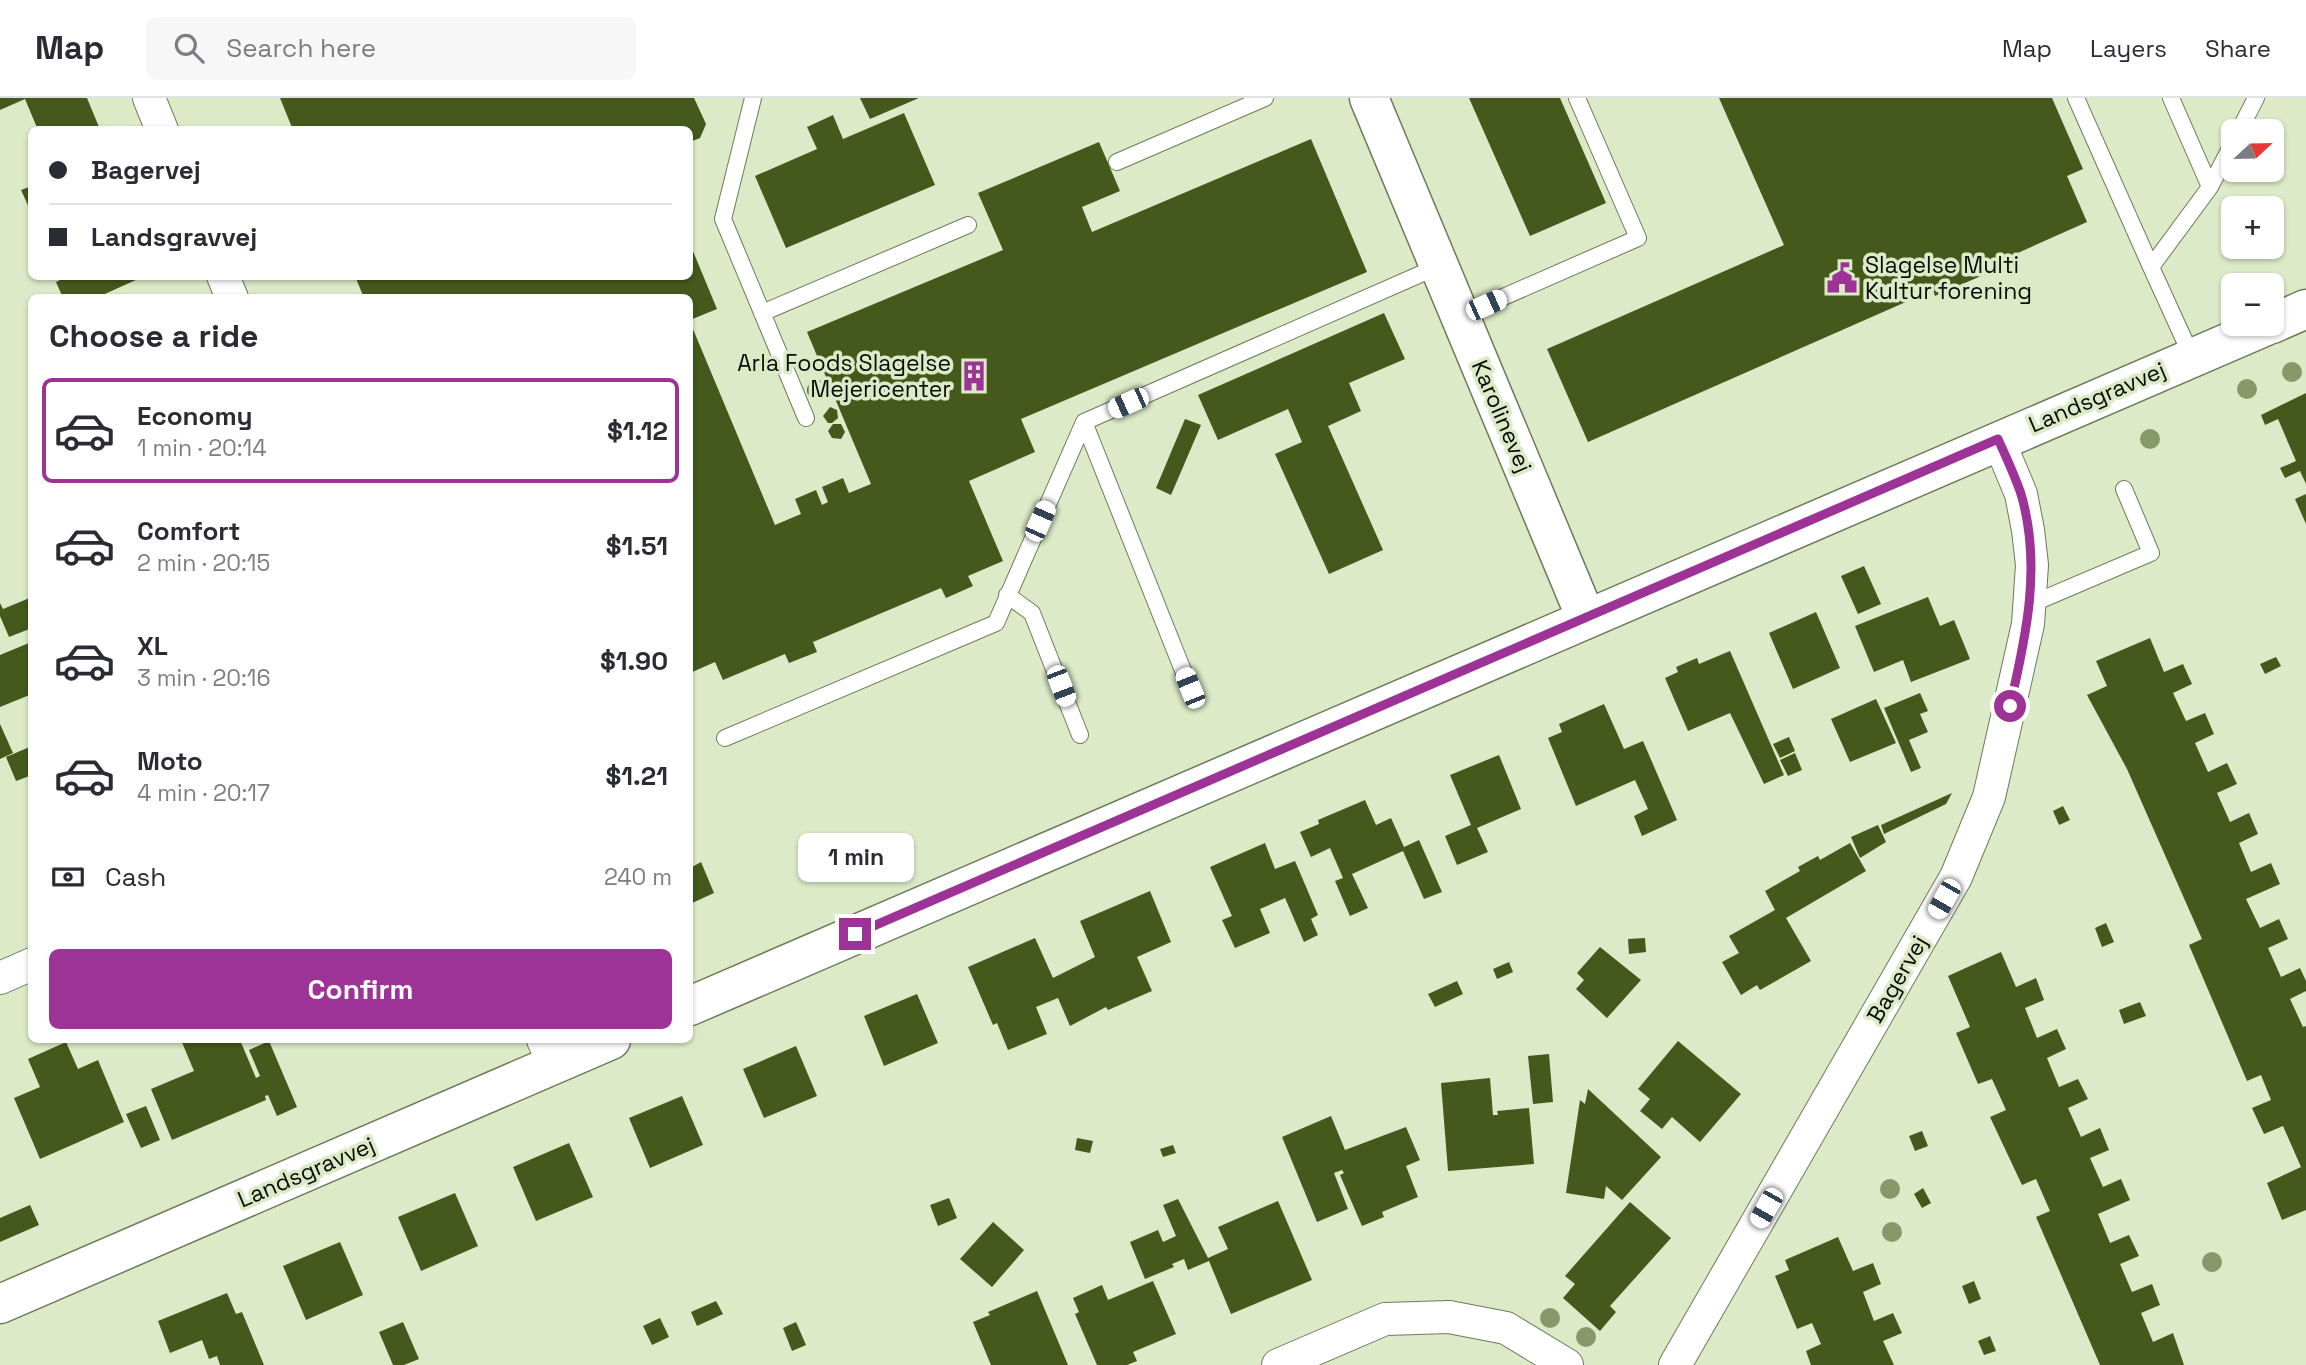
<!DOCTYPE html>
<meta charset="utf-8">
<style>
body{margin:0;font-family:"Space Grotesk",sans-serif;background:#f7f7f7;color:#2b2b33;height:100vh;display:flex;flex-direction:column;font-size:26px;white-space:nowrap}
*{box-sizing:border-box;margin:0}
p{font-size:23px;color:#7c7c81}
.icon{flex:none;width:38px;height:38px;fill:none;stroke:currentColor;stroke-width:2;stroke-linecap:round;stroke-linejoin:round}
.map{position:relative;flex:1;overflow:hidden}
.details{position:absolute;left:28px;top:196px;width:665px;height:749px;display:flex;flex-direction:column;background:#fff;border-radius:10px;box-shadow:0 2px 5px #0004}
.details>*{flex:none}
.banner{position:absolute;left:28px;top:28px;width:665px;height:154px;border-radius:10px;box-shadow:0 2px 5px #0004;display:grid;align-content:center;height:154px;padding:0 21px;background:#fff}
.needle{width:46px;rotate:68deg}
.tools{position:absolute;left:2221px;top:21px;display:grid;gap:14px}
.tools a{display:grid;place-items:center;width:63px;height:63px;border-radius:10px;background:#fff;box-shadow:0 2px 5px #0004;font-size:35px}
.end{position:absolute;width:32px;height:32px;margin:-16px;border:9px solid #9d3396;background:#fff;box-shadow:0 0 0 4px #fff}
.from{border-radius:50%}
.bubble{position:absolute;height:49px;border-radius:10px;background:#fff;box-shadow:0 2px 5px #0004;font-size:23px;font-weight:700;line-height:49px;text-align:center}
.car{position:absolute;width:21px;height:42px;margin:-21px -10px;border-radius:9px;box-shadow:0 0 5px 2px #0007;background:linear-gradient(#fff 24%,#345 0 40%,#fff 0 76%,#345 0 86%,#fff 0)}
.banner b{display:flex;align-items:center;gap:24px;height:66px;font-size:26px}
.banner b+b{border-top:2px solid #e1e1e2}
.banner i{width:18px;height:18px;background:#2b2b33}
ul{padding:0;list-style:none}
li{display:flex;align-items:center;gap:21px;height:105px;margin:0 14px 10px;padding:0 7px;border:4px solid transparent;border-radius:10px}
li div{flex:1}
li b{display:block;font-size:26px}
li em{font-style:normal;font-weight:700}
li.active{border-color:#9d3396}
li>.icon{width:63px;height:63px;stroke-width:1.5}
h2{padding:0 21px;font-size:32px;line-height:84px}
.pay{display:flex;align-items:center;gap:18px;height:77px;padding:0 21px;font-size:26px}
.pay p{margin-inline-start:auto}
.cta{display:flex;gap:14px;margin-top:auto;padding:14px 21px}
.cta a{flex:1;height:80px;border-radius:10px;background:#9d3396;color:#fff;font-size:28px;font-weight:700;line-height:80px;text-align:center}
header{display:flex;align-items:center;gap:42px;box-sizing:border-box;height:98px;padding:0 35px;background:#fff;border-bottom:2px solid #e1e1e2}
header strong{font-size:33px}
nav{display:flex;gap:38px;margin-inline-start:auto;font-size:24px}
.search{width:490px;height:63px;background:#f7f7f7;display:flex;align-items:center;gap:18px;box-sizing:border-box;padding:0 24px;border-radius:10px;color:#7c7c81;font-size:26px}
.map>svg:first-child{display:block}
</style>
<header>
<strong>Map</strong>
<div class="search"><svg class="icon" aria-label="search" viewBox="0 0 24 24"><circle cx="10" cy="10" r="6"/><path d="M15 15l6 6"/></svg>Search here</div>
<nav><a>Map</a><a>Layers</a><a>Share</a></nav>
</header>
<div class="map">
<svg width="2306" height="1267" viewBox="0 0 2306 1267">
<rect width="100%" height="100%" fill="#dceac7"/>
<path fill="#44591b" d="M0,0H87L99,29L38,32L25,1L0,12Z
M280,0H694L706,26L700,40L690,44V32H293Z
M860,0H919L870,21Z
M1469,0H1560L1606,105L1530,138Z
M1719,0H2052L2083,71L2067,78L2087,124L2002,162L2004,168L1935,198L1933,192L1588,344L1547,251L1784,147Z
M904,15L935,87L786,150L755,78L817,51L807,29L833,17L843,41Z
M1311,41L1367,174L1021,321L1035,354L969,383L1003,463L968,478L973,488L946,500L941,490L813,544L817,554L789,565L785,556L723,582L715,564L690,575V224L775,427L801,416L795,401L816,392L822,407L828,404L822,389L843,380L849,395L871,386L807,234L1003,152L978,95L1099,44L1120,93L1082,109L1092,134Z
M32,88V116L21,92Z
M690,146L717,211L690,222V200H364L355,178H690Z
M68,178H137L138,181L96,200H63L56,184Z
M1384,215L1405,261L1349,285L1361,313L1328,328L1383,452L1329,476L1275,356L1302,344L1288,311L1218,342L1198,297Z
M807 292a10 10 0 1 1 20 0a10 10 0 1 1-20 0Z
M2306,295V386L2300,373L2285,380L2280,370L2296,363L2278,321L2265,327L2261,317Z
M830,309L837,312L838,320L832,325H828L823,318Z
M1185,321L1201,327L1171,397L1156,390Z
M833,326H841L845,334L841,341L832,340L828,333Z
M2306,396V426L2295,401Z
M1864,468L1881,506L1858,516L1841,478Z
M32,499V530L9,539L0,518V505L3,511Z
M1928,499L1940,528L1954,522L1970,561L1911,584L1903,562L1874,574L1855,528Z
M1816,514L1840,570L1793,591L1769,535Z
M2150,540L2164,574L2183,566L2192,586L2173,595L2186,623L2205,615L2214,636L2195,645L2208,674L2227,665L2237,686L2217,695L2230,724L2249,715L2258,736L2239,745L2251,774L2271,765L2280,786L2246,801L2260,830L2279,821L2288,841L2268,850L2281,879L2300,870L2306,883V893L2290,901L2303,929L2306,928V1112L2282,1122L2267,1085L2301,1069L2283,1028L2264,1036L2252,1010L2271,1002L2261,977L2247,983L2189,847L2202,841L2127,671L2087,597L2107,588L2096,563Z
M29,545L32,596L0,609V557Z
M1730,553L1784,677L1764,686L1730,615L1688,633L1665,580L1678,574L1676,569L1697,560L1699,566Z
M2276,559L2281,568L2265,576L2260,566Z
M1920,595L1928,613L1920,616L1928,634L1909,642L1921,670L1911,674L1884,610Z
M1876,601L1896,645L1850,664L1831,621Z
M1604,606L1624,651L1643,643L1677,722L1642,738L1634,718L1648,711L1635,682L1576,708L1548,640L1562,634L1559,626Z
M0,626L13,655L0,661Z
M1789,639L1795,653L1780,660L1773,646Z
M32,648V677L16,683L6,659Z
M1795,655L1802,672L1788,678L1780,662Z
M1499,657L1521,711L1477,730L1488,754L1457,767L1445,738L1471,727L1450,677Z
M1952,695L1946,706L1884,736L1881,727Z
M1365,702L1376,727L1391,720L1404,749L1419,742L1442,794L1424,801L1403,753L1352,776L1368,810L1350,818L1335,783L1343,780L1330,750L1311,759L1300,734L1319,726L1318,722Z
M2063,708L2070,722L2059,727L2053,713Z
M1878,727L1886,744L1860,760L1851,739Z
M1265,745L1275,771L1295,763L1318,817L1311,821L1318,837L1304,844L1285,800L1260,811L1270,835L1235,850L1222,822L1232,818L1210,769Z
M1850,745L1866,773L1786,820L1811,863L1760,892L1757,887L1741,897L1722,864L1739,855L1729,838L1775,812L1765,793L1800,773L1798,769L1818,758L1820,762Z
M701,764L714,795L690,806V770Z
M1150,793L1171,844L1137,859L1152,893L1108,912L1106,909L1070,928L1058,900L1036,909L1047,936L1008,952L997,925L993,927L968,869L1035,840L1053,880L1095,859L1080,823Z
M2106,825L2114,844L2102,849L2095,830Z
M1645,840L1646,854L1629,856L1628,841Z
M1600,849L1641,882L1607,920L1576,891L1584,882L1577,875Z
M2001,854L2016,889L2036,880L2044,902L2025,910L2037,940L2057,931L2066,951L2047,960L2059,989L2078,981L2088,1001L2068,1010L2081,1039L2100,1030L2109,1052L2090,1060L2103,1089L2121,1081L2130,1102L2098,1116L2110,1145L2129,1137L2139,1158L2120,1166L2132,1194L2152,1186L2160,1207L2141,1215L2153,1244L2173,1235L2184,1267H2100L2036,1119L2050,1113L2036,1081L2022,1087L1990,1019L2006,1012L1992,981L1978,986L1956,935L1970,929L1948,878Z
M1509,864L1513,874L1497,881L1493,871Z
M1457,883L1463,896L1435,909L1428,896Z
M917,896L938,945L884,968L864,918Z
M2140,904L2146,918L2124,926L2119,912Z
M181,942H240L256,980L260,978L249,952L269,943L297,1009L277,1018L268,997L265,998L266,1002L172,1042L151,991L194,973Z
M1678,943L1741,996L1700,1044L1672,1019L1662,1031L1640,1013L1650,1001L1638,991Z
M66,944L78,971L98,962L124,1024L40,1061L14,1000L40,989L28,961Z
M796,948L817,998L764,1020L743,971Z
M1549,956L1553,1004L1533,1006L1528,958Z
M1490,980L1493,1017H1498L1497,1013L1529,1010L1534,1066L1448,1073L1441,985Z
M1588,991L1661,1059L1622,1102L1606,1088L1604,1101L1566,1095L1580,1002L1585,1006Z
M682,998L703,1047L650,1070L629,1020Z
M146,1008L160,1042L141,1050L126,1016Z
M1331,1018L1345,1052L1406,1029L1420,1062L1406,1068L1418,1099L1382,1114L1384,1119L1362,1128L1340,1077L1344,1075L1342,1072L1334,1075L1348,1111L1317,1124L1282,1039Z
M1922,1033L1928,1048L1915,1053L1909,1038Z
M1077,1040L1093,1043L1090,1055L1075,1052Z
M569,1045L593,1099L536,1123L513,1069Z
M1173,1047L1176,1055L1163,1059L1160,1051Z
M1923,1090L1931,1105L1922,1110L1914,1096Z
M455,1095L478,1148L421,1173L398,1119Z
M949,1100L957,1120L938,1128L930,1107Z
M1178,1101L1208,1160L1228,1151L1218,1129L1278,1103L1312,1182L1231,1216L1209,1163L1188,1172L1184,1161L1172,1166L1174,1169L1145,1181L1130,1144L1158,1132L1163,1144L1176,1138L1163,1107Z
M1630,1104L1671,1140L1610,1208L1616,1214L1600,1233L1563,1200L1575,1186L1565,1178Z
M30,1107L39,1127L0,1144V1120Z
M993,1124L1024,1152L992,1189L960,1161Z
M1838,1139L1853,1173L1873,1165L1881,1186L1863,1194L1874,1223L1893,1215L1902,1235L1883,1243L1894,1267H1811L1806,1253L1821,1246L1812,1225L1797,1231L1775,1178L1789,1172L1785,1162Z
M340,1144L363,1197L306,1222L283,1168Z
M1153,1183L1176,1236L1133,1254L1137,1263L1127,1267H1097L1075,1216L1079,1214L1073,1200L1102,1187L1108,1202Z
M1974,1183L1981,1201L1969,1206L1962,1188Z
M1037,1193L1068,1267H991L973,1224L990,1217L988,1214Z
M227,1195L236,1216L242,1214L264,1267H220L217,1258L209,1261L202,1242L170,1255L158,1223Z
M716,1203L723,1216L697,1228L691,1214Z
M660,1220L669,1239L652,1247L643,1228Z
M403,1224L419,1261L404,1267H393L379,1234Z
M796,1224L806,1247L792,1253L783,1230Z
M1990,1238L1996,1253L1984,1257L1978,1243Z"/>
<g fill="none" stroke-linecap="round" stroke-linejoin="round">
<g stroke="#6e7a5b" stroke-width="18">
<path id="lane" d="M753,0L723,121L806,320
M2076,0L2151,169
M2171,0L2210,89
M2239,33L2256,0
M1117,64L1265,0
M762,215L968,127
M1460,218L1638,140L1577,0
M2192,259L2151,169L2210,89L2233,45
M1084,324L1190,590
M1007,497L1032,515L1080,637
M2029,507L2151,455L2124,391
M725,640L996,525L1084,324L1439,168"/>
</g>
<g stroke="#6e7a5b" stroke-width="34">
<path id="street" d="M149,0L162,32
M223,178L232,200
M0,880L32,866
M543,942L554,966
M1278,1267L1385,1221L1449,1219L1506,1230L1567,1267
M1675,1267L1956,779L1989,699L2028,526L2032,467L2028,432L2021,396L1998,341"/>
</g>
<g stroke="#6e7a5b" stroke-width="41">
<path id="secondary" d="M1369,0L1586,520
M2272,226L2306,211
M690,908L2271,226
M0,1206L611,942"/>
</g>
<use href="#lane" stroke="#fff" stroke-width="16"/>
<use href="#street" stroke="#fff" stroke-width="32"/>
<use href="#secondary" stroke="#fff" stroke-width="38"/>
</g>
<g fill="#879969">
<circle cx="2292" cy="274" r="10"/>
<circle cx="2247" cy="291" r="10"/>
<circle cx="2150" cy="341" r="10"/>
<circle cx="1890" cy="1091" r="10"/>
<circle cx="1892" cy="1134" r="10"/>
<circle cx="2212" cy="1164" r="10"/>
<circle cx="1550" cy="1220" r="10"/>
<circle cx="1586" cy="1239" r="10"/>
</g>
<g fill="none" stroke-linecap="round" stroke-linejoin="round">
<path stroke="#9d3396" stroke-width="9" d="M855,836L1998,341C2006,359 2015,378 2021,396C2042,467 2026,539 2010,608"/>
</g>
<defs>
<g id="civic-bare" transform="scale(2.415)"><path d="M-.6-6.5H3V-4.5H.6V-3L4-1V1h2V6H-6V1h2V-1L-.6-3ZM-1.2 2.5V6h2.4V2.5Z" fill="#9d3396" stroke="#dceac7" stroke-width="2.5" paint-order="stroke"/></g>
<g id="building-bare" transform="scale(2.415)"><path d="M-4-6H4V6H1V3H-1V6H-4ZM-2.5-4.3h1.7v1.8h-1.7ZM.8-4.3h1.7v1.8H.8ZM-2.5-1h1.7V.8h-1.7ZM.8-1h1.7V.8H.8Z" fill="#9d3396" stroke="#dceac7" stroke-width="2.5" paint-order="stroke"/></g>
</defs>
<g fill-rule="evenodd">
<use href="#civic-bare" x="1842" y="180"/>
<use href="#building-bare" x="974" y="278"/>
</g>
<g text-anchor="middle" stroke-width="7" stroke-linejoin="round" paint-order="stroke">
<g font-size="23" fill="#090d03" stroke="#dceac7" text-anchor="start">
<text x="1865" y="175">Slagelse Multi<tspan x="1865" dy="26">Kultur forening</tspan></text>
<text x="951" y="273" text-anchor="end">Arla Foods Slagelse<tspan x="951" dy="26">Mejericenter</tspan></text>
</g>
<g font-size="23" fill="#090d03" stroke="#dceac7">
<text transform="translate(2097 299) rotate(-23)" y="8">Landsgravvej</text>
<text transform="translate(1502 318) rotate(67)" y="8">Karolinevej</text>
<text transform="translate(1897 881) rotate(-60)" y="8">Bagervej</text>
<text transform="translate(306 1074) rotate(-23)" y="8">Landsgravvej</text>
</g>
</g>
</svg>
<div class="tools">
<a><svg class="needle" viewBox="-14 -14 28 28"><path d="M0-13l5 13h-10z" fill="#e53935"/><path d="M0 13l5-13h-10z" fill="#7c7c81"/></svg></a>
<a>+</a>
<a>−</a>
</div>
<i class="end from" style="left:2010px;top:608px"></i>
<i class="end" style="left:855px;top:836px"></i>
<div class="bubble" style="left:798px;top:735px;width:116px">1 min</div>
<i class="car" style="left:1486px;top:207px;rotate:66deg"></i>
<i class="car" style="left:1128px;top:305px;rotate:246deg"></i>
<i class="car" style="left:1040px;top:423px;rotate:24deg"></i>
<i class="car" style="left:1061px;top:588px;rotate:159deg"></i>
<i class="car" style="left:1190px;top:590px;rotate:338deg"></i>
<i class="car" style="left:1944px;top:801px;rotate:210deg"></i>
<i class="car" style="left:1766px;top:1110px;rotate:210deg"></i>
<div class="banner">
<b><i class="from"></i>Bagervej</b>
<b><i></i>Landsgravvej</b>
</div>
<section class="details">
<h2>Choose a ride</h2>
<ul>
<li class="active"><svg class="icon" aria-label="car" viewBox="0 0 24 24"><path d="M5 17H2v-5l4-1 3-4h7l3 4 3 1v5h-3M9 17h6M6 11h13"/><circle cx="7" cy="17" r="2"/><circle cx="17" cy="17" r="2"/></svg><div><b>Economy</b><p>1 min · 20:14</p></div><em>$1.12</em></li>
<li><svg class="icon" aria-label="car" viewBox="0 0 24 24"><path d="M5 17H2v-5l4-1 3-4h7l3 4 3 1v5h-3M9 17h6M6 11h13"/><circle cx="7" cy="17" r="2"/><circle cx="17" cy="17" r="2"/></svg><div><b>Comfort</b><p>2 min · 20:15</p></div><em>$1.51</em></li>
<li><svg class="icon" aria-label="car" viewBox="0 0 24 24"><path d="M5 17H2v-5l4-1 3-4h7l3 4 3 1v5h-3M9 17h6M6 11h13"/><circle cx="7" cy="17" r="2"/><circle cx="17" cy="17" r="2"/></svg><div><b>XL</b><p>3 min · 20:16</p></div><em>$1.90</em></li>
<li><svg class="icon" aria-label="car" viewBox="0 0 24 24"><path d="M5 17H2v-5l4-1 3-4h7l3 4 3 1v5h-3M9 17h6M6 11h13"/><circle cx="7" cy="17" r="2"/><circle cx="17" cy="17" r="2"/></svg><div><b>Moto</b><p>4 min · 20:17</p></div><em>$1.21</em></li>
</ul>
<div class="pay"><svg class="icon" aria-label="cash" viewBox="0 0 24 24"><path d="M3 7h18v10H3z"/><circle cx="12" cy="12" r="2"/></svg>Cash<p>240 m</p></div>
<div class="cta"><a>Confirm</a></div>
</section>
</div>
